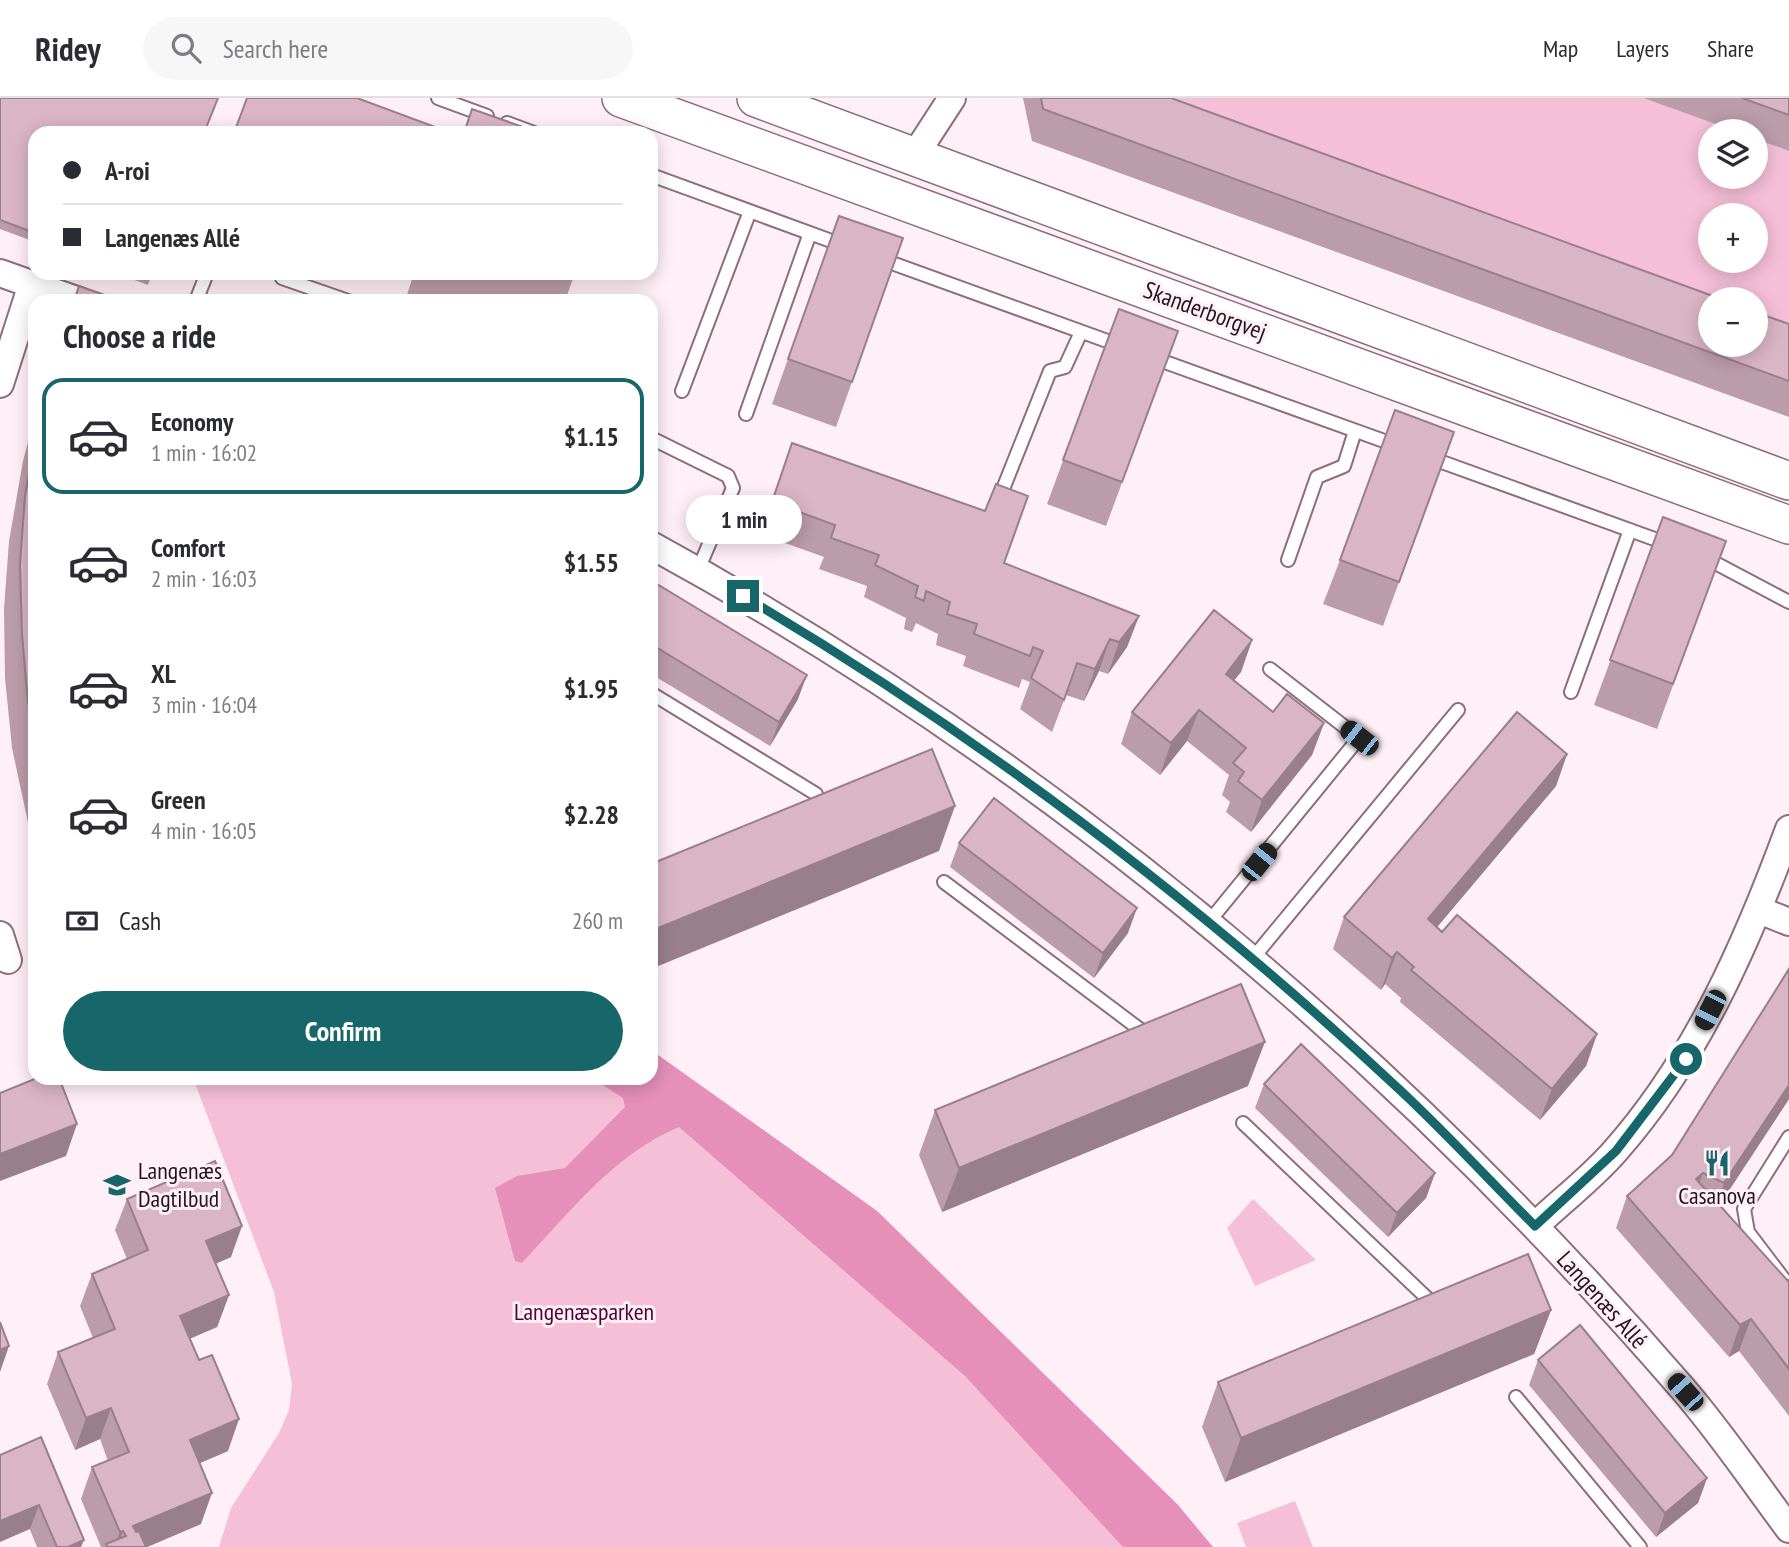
<!DOCTYPE html>
<meta charset="utf-8">
<style>
body{margin:0;font-family:"PT Sans Narrow",sans-serif;background:#f7f7f7;color:#2b2b33;height:100vh;display:flex;flex-direction:column;font-size:26px;white-space:nowrap}
*{box-sizing:border-box;margin:0}
p{font-size:23px;color:#7c7c81}
.icon{flex:none;width:38px;height:38px;fill:none;stroke:currentColor;stroke-width:2;stroke-linecap:round;stroke-linejoin:round}
.map{position:relative;flex:1;overflow:hidden}
.details{position:absolute;left:28px;top:196px;width:630px;height:791px;display:flex;flex-direction:column;background:#fff;border-radius:21px;box-shadow:0 4px 18px #0003}
.details>*{flex:none}
.top-card{position:absolute;left:28px;top:28px;width:630px;height:154px;border-radius:21px;box-shadow:0 4px 18px #0003;display:grid;align-content:center;height:154px;padding:0 35px;background:#fff}
.tools{position:absolute;left:1698px;top:21px;display:grid;gap:14px}
.tools a{display:grid;place-items:center;width:70px;height:70px;border-radius:50%;background:#fff;box-shadow:0 4px 18px #0003;font-size:35px}
.end{position:absolute;width:32px;height:32px;margin:-16px;border:9px solid #176669;background:#fff;box-shadow:0 0 0 4px #fff}
.from{border-radius:50%}
.bubble{position:absolute;height:49px;border-radius:24px;background:#fff;box-shadow:0 4px 18px #0003;font-size:23px;font-weight:700;line-height:49px;text-align:center}
.car{position:absolute;width:21px;height:42px;margin:-21px -10px;border-radius:9px;box-shadow:0 0 5px 2px #0007;background:linear-gradient(#222 24%,#8ab4d8 0 40%,#222 0 76%,#8ab4d8 0 86%,#222 0)}
.top-card b{display:flex;align-items:center;gap:24px;height:66px;font-size:26px}
.top-card b+b{border-top:2px solid #e1e1e2}
.top-card i{width:18px;height:18px;background:#2b2b33}
ul{padding:0;list-style:none}
li{display:flex;align-items:center;gap:21px;height:116px;margin:0 14px 10px;padding:0 21px;border:4px solid transparent;border-radius:21px}
li div{flex:1}
li b{display:block;font-size:26px}
li em{font-style:normal;font-weight:700}
li.active{border-color:#176669}
li>.icon{width:63px;height:63px;stroke-width:1.5}
h2{padding:0 35px;font-size:32px;line-height:84px}
.pay{display:flex;align-items:center;gap:18px;height:77px;padding:0 35px;font-size:26px}
.pay p{margin-inline-start:auto}
.action{display:flex;gap:14px;margin-top:auto;padding:14px 35px}
.action a{flex:1;height:80px;border-radius:42px;background:#176669;color:#fff;font-size:28px;font-weight:700;line-height:80px;text-align:center}
header{display:flex;align-items:center;gap:42px;box-sizing:border-box;height:98px;padding:0 35px;background:#fff;border-bottom:2px solid #e1e1e2}
header strong{font-size:33px}
nav{display:flex;gap:38px;margin-inline-start:auto;font-size:24px}
.search{width:490px;height:63px;background:#f7f7f7;display:flex;align-items:center;gap:18px;box-sizing:border-box;padding:0 24px;border-radius:38px;color:#7c7c81;font-size:26px}
.map>svg:first-child{display:block}
</style>
<header>
<strong>Ridey</strong>
<div class="search"><svg class="icon" aria-label="search" viewBox="0 0 24 24"><circle cx="10" cy="10" r="6"/><path d="M15 15l6 6"/></svg>Search here</div>
<nav><a>Map</a><a>Layers</a><a>Share</a></nav>
</header>
<div class="map">
<svg width="1789" height="1449" viewBox="0 0 1789 1449">
<rect width="100%" height="100%" fill="#ffeff6"/>
<path fill="#f5bfd8" fill-rule="evenodd" d="M1073,0H1643L1735,33H1710V79H1755V41L1789,53V262L1755,247V201H1710ZM1710,117H1755V163H1710Z
M651,952L877,1113L1178,1407L1209,1449H219L231,1410L279,1335L289,1312L292,1286L274,1194L193,980H651Z
M1253,1101L1316,1162L1255,1188L1227,1130Z
M1295,1403L1313,1449H1246L1237,1425Z"/>
<path fill="#e58fb9" d="M651,952L877,1113L1178,1407L1213,1449H1123L965,1278L679,1029C614,1056 570,1114 522,1165L515,1163L495,1090L517,1078L565,1070L625,1009L623,1000L592,980H651Z"/>
<g fill="none" stroke-linecap="round" stroke-linejoin="round">
<g stroke="#8f6d7d" stroke-width="16">
<path id="lane" d="M438,0L487,18
M507,25L534,35
M651,77L845,148
M878,160L1121,248
M282,180L348,203
M196,203L207,175
M1151,259L1398,348
M682,293L750,113
M746,316L810,135
M651,340L728,378L733,390L698,472
M1428,359L1671,447
M1001,396L1050,273L1065,269L1081,234
M1704,459L1789,504
M1288,462L1317,379L1344,368L1355,333
M1571,594L1630,432
M651,595L816,696
M944,784L1146,936
M1208,825L1359,640L1270,571
M1253,860L1458,612
M1243,1025L1428,1201
M1789,1039L1744,1111L1748,1134L1789,1188
M1516,1299L1640,1449"/>
</g>
<g stroke="#8f6d7d" stroke-width="30">
<path id="street" d="M913,60L952,0
M0,175L79,203
M0,286L32,186
M651,447C1046,663 1389,951 1683,1291C1721,1335 1754,1384 1789,1431
M1759,812L1789,824
M0,837L8,862
M1535,1128C1561,1103 1592,1080 1616,1052C1697,960 1747,845 1789,731"/>
</g>
<g stroke="#8f6d7d" stroke-width="40">
<path id="secondary" d="M621,0L1789,427
M756,0L1789,383"/>
</g>
<use href="#lane" stroke="#fff" stroke-width="12"/>
<use href="#street" stroke="#fff" stroke-width="26"/>
<use href="#secondary" stroke="#fff" stroke-width="37"/>
</g>
<path fill="#bb9ca9" d="M0,0L35,35V144L0,131Z
M1023,0H1171L1789,226V319L1032,43Z
M1643,0H1789V53L1755,41V33H1735Z
M903,140L836,329L772,306L823,162Z
M116,175H152L148,187Z
M414,175H575L565,203H405Z
M1119,211L1178,233L1106,428L1047,406Z
M35,317V757L12,650L5,580L4,511L9,443L23,363Z
M1454,334L1383,528L1323,506L1340,462Z
M792,345L1004,465L1139,518L1127,549L1108,576L1099,573L1084,603L1066,597L1052,634L1020,611L1030,584L1022,581L1019,590L963,568L966,558L936,547L938,536L916,525L912,534L904,531L906,520L864,499L867,488L819,471L824,459L760,436Z
M1663,419L1726,443L1657,631L1594,607Z
M651,496L798,601L770,648L651,576Z
M1252,542L1241,574L1234,582L1273,614L1324,625L1312,657L1251,734L1226,714L1230,704L1222,697L1229,677L1187,643L1160,677L1121,646L1132,614Z
M1567,656L1556,688L1437,829L1442,834L1597,936L1586,968L1540,1022L1400,904L1401,900L1385,886L1381,892L1333,851L1344,819Z
M959,745L1128,835L1094,880L950,769Z
M1789,871V1001L1719,1107L1788,1183L1789,1182V1318L1739,1253L1729,1259L1616,1130L1627,1098L1672,1057Z
M1264,986L1435,1075L1426,1100L1388,1139L1255,1010Z
M1248,988L942,1114L919,1057L935,1012Z
M127,1101L231,1159L215,1166L229,1197L217,1229L189,1241L228,1353L200,1365L201,1426L147,1449H101L81,1401L92,1369L108,1363L100,1341L75,1352L47,1286L58,1254L93,1240L80,1208L92,1176L127,1161L115,1132Z
M1551,1212L1534,1256L1225,1384L1202,1329L1218,1284Z
M1538,1262L1707,1380L1698,1405L1656,1439L1529,1287Z
M0,1357L81,1449H37Z"/>
<path fill="#997f8a" d="M1139,518L1127,549L1108,576L1119,544Z
M1110,541L1099,573L1084,603L1095,571Z
M1252,542L1241,574L1214,607L1226,576Z
M807,577L798,601L770,648L779,624Z
M1199,612L1187,643L1160,677L1171,645Z
M1324,625L1312,657L1251,734L1262,702Z
M1567,656L1556,688L1417,853L1428,821Z
M955,708L939,753L651,871V833Z
M1137,810L1128,835L1094,880L1103,855Z
M1397,854L1385,886L1381,892L1392,860Z
M1597,936L1586,968L1540,1022L1552,991Z
M1265,944L1248,988L942,1114L959,1070Z
M1789,987V1001L1713,1117L1724,1085Z
M77,1026L66,1058L0,1083V1056Z
M1435,1075L1426,1100L1388,1139L1397,1115Z
M1703,1075L1691,1107L1696,1081Z
M242,1128L231,1159L194,1175L206,1143Z
M229,1197L217,1229L168,1250L180,1218Z
M1551,1212L1534,1256L1225,1384L1241,1340Z
M1751,1221L1739,1253L1729,1259L1740,1227Z
M9,1248L0,1274V1252Z
M111,1310L100,1341L75,1352L86,1320Z
M239,1321L228,1353L179,1374L190,1342Z
M1707,1380L1698,1405L1656,1439L1665,1415Z
M212,1395L201,1426L147,1449H126L133,1428Z
M39,1407L30,1431L0,1444V1423Z
M123,1433L117,1449H114L120,1434Z
M84,1442L81,1449H68Z"/>
<path fill="#dab5c5" stroke="#997f8a" stroke-width="2" d="M0,0H218L204,35H35V135L0,122Z
M247,0H357L438,30L436,35H234Z
M1041,0H1171L1721,201H1710V247H1755V214L1789,226V283L1043,11Z
M1742,0H1789V17Z
M472,11L523,29L521,35H464Z
M839,118L903,140L852,284L788,261Z
M141,175H152L151,178Z
M79,188L122,203H74Z
M1119,211L1178,233L1122,384L1063,362Z
M1395,312L1454,334L1399,484L1340,462Z
M35,344V638L28,605L22,536L20,467L25,398Z
M792,345L985,413L996,386L1028,398L1004,465L1139,518L1119,544L1110,541L1095,571L1077,565L1064,602L1031,580L1043,553L1033,549L1030,558L974,536L977,526L947,516L950,504L926,493L924,503L915,499L918,488L875,467L879,457L831,440L835,427L772,404Z
M1663,419L1726,443L1673,586L1610,562Z
M657,486L807,577L779,624L651,546V496Z
M1214,512L1252,542L1226,576L1273,614L1287,596L1324,625L1262,702L1238,683L1244,674L1233,665L1246,650L1199,612L1171,645L1132,614Z
M1517,614L1567,656L1428,821L1442,834L1457,817L1597,936L1552,991L1411,872L1414,869L1397,854L1392,860L1344,819Z
M932,651L955,708L651,833V766Z
M994,700L1137,810L1103,855L959,745Z
M1789,871V987L1724,1085L1703,1075L1696,1081L1788,1183L1789,1182V1271L1751,1221L1740,1227L1627,1098L1672,1057Z
M1241,886L1265,944L959,1070L935,1012Z
M1301,946L1435,1075L1397,1115L1264,986Z
M37,980H59L77,1026L0,1056V995Z
M215,1063L242,1128L206,1143L229,1197L180,1218L199,1262L212,1257L239,1321L190,1342L212,1395L133,1428L136,1434L139,1433L146,1449H108L106,1446L126,1438L123,1433L120,1434L92,1369L129,1354L111,1310L86,1320L58,1254L115,1231L92,1176L148,1152L127,1101Z
M1528,1156L1551,1212L1241,1340L1218,1284Z
M0,1224L9,1248L0,1252Z
M1580,1227L1707,1380L1665,1415L1538,1262Z
M41,1339L84,1442L68,1449H57L39,1407L0,1423V1357Z"/>
<g fill="none" stroke-linecap="round" stroke-linejoin="round">
<path stroke="#176669" stroke-width="9" d="M743,498C979,637 1200,805 1401,993C1447,1036 1490,1083 1535,1128L1616,1053L1686,961"/>
</g>
<defs>
<g id="restaurant-bare" transform="scale(2.1)"><path d="M-5-6h1v4h1v-4h1v4h1v-4h1v5L-1.5 .5V6h-2V.5L-5-1ZM5-6V6H3V1.5H1.5Q1.5-4 5-6Z" fill="#176669" stroke="#ffeff6" stroke-width="2.5" paint-order="stroke"/></g>
<g id="school-bare" transform="scale(2.1)"><path d="M0-5L7-2L0 1L-7-2ZM-4 1L0 2.5L4 1V4Q0 6-4 4Z" fill="#176669" stroke="#ffeff6" stroke-width="2.5" paint-order="stroke"/></g>
</defs>
<g fill-rule="evenodd">
<use href="#restaurant-bare" x="1717" y="1065"/>
<use href="#school-bare" x="117" y="1087"/>
</g>
<g text-anchor="middle" stroke-width="6" stroke-linejoin="round" paint-order="stroke">
<g font-size="24" fill="#22161c" stroke="#ffeff6">
<text transform="translate(1205 213) rotate(20)" y="8">Skanderborgvej</text>
<text transform="translate(1602 1202) rotate(48)" y="8">Langenæs Allé</text>
</g>
<g font-size="24" fill="#22161c" stroke="#ffeff6" text-anchor="start">
<text x="138" y="1081">Langenæs<tspan x="138" dy="28">Dagtilbud</tspan></text>
<text x="1717" y="1106" text-anchor="middle">Casanova</text>
</g>
<g font-size="24" fill="#510434" stroke="#ffeff6">
<text x="584" y="1222">Langenæsparken</text>
</g>
</g>
</svg>
<div class="tools">
<a><svg class="icon" aria-label="layers" viewBox="0 0 24 24"><path d="M12 4l9 5-9 5-9-5zM3 14l9 5 9-5"/></svg></a>
<a>+</a>
<a>−</a>
</div>
<i class="end from" style="left:1686px;top:961px"></i>
<i class="end" style="left:743px;top:498px"></i>
<div class="bubble" style="left:686px;top:397px;width:116px">1 min</div>
<i class="car" style="left:1359px;top:640px;rotate:308deg"></i>
<i class="car" style="left:1259px;top:764px;rotate:39deg"></i>
<i class="car" style="left:1710px;top:912px;rotate:207deg"></i>
<i class="car" style="left:1685px;top:1294px;rotate:318deg"></i>
<div class="top-card">
<b><i class="from"></i>A-roi</b>
<b><i></i>Langenæs Allé</b>
</div>
<section class="details">
<h2>Choose a ride</h2>
<ul>
<li class="active"><svg class="icon" aria-label="car" viewBox="0 0 24 24"><path d="M5 17H2v-5l4-1 3-4h7l3 4 3 1v5h-3M9 17h6M6 11h13"/><circle cx="7" cy="17" r="2"/><circle cx="17" cy="17" r="2"/></svg><div><b>Economy</b><p>1 min · 16:02</p></div><em>$1.15</em></li>
<li><svg class="icon" aria-label="car" viewBox="0 0 24 24"><path d="M5 17H2v-5l4-1 3-4h7l3 4 3 1v5h-3M9 17h6M6 11h13"/><circle cx="7" cy="17" r="2"/><circle cx="17" cy="17" r="2"/></svg><div><b>Comfort</b><p>2 min · 16:03</p></div><em>$1.55</em></li>
<li><svg class="icon" aria-label="car" viewBox="0 0 24 24"><path d="M5 17H2v-5l4-1 3-4h7l3 4 3 1v5h-3M9 17h6M6 11h13"/><circle cx="7" cy="17" r="2"/><circle cx="17" cy="17" r="2"/></svg><div><b>XL</b><p>3 min · 16:04</p></div><em>$1.95</em></li>
<li><svg class="icon" aria-label="car" viewBox="0 0 24 24"><path d="M5 17H2v-5l4-1 3-4h7l3 4 3 1v5h-3M9 17h6M6 11h13"/><circle cx="7" cy="17" r="2"/><circle cx="17" cy="17" r="2"/></svg><div><b>Green</b><p>4 min · 16:05</p></div><em>$2.28</em></li>
</ul>
<div class="pay"><svg class="icon" aria-label="cash" viewBox="0 0 24 24"><path d="M3 7h18v10H3z"/><circle cx="12" cy="12" r="2"/></svg>Cash<p>260 m</p></div>
<div class="action"><a>Confirm</a></div>
</section>
</div>
